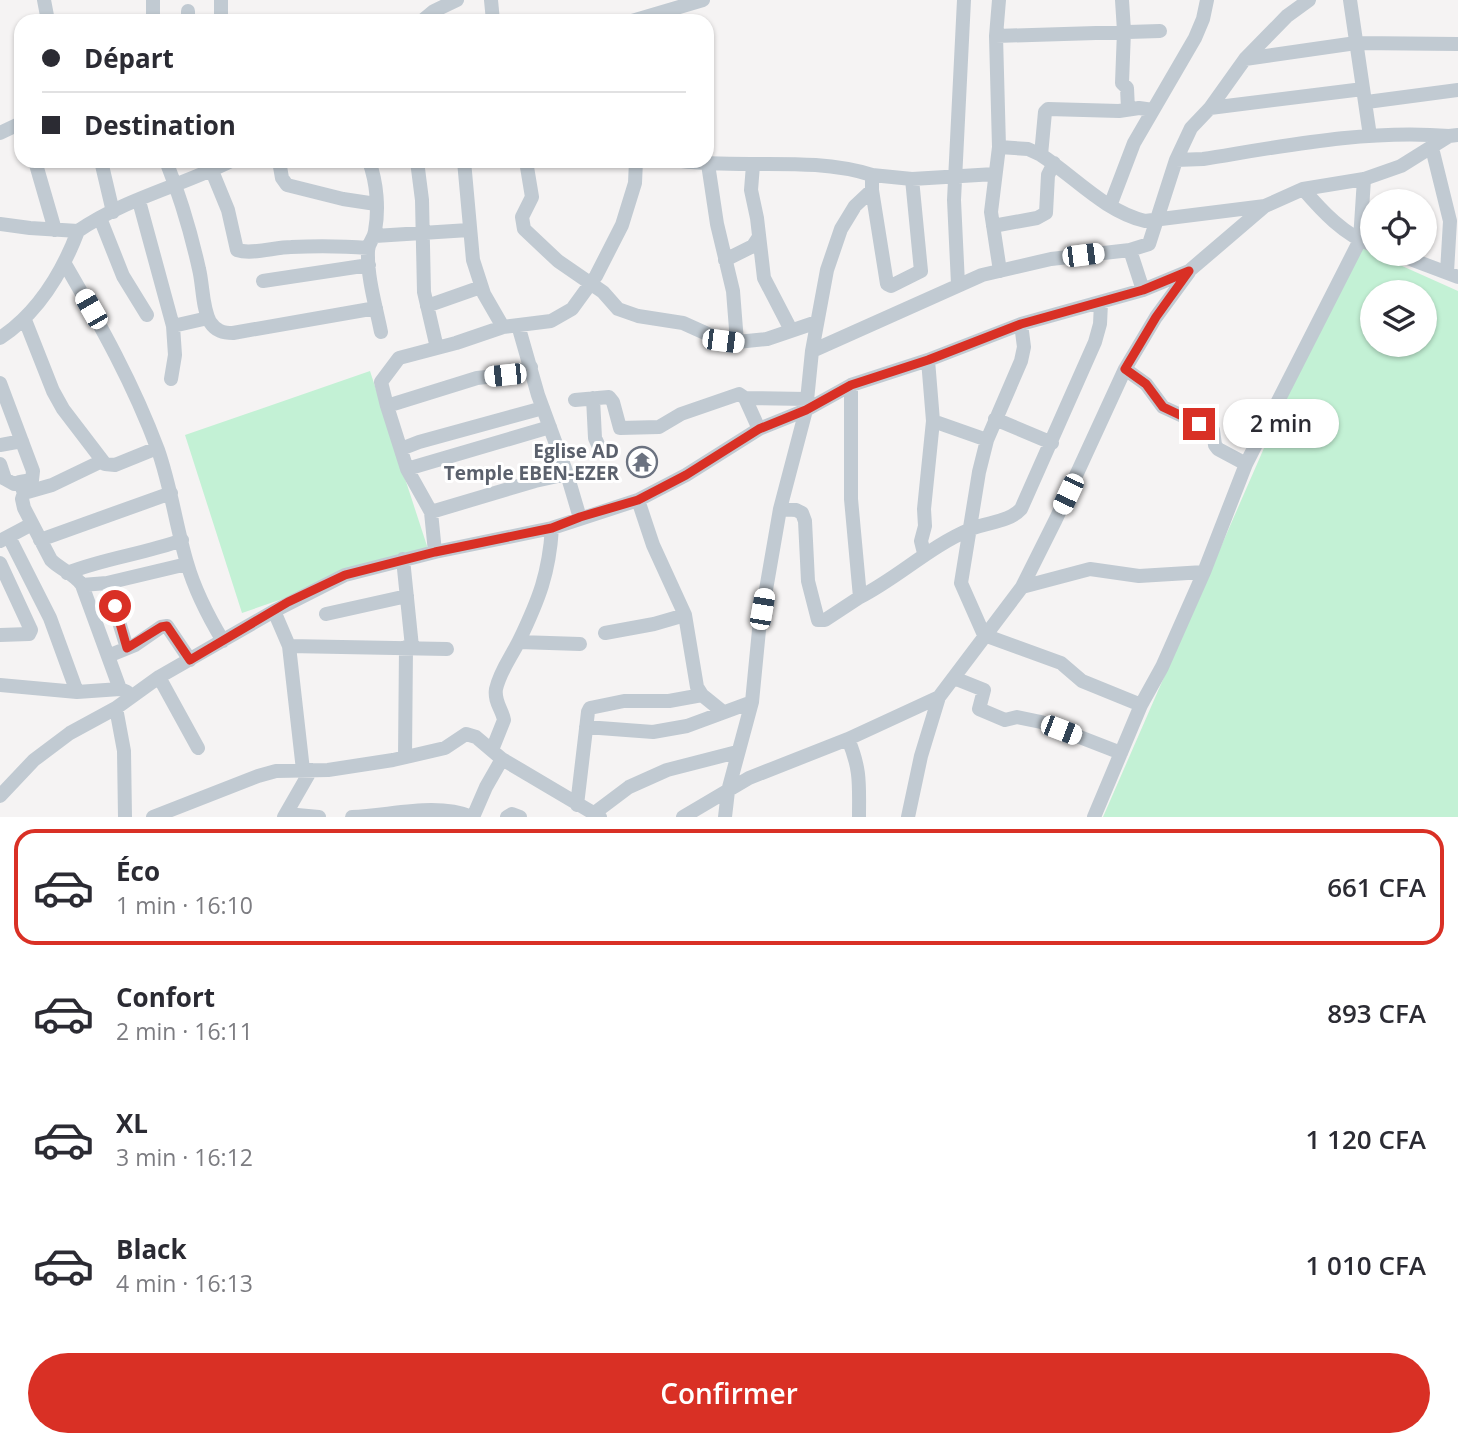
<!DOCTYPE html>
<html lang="fr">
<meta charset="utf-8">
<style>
body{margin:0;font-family:"Open Sans",sans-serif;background:#f7f7f7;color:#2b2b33;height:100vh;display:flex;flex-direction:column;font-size:26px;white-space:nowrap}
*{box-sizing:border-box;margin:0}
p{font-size:23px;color:#7c7c81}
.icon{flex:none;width:38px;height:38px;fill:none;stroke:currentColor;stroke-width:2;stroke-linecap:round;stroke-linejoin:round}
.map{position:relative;height:817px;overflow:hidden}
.sheet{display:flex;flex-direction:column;background:#fff;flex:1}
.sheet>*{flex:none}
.guide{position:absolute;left:14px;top:14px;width:700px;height:154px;border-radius:21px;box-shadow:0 2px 5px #0004;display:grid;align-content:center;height:154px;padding:0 28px;background:#fff}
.controls{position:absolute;left:1360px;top:189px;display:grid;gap:14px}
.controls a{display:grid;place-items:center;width:77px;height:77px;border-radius:50%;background:#fff;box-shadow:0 2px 5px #0004;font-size:35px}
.end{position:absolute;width:32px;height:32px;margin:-16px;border:9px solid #d93025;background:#fff;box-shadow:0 0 0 4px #fff}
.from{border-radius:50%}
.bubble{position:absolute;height:49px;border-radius:24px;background:#fff;box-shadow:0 2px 5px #0004;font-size:23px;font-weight:600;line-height:49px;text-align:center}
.car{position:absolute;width:21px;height:42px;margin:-21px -10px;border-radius:9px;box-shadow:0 0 5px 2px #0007;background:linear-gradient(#fff 24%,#345 0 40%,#fff 0 76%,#345 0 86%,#fff 0)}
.guide b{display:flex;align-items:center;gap:24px;height:66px;font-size:26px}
.guide b+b{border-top:2px solid #e1e1e2}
.guide i{width:18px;height:18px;background:#2b2b33}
ul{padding:12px 0 0;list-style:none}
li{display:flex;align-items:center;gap:21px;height:116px;margin:0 14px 10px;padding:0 14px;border:4px solid transparent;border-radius:21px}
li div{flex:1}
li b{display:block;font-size:26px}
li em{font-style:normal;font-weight:600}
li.current{border-color:#d93025}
li>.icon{width:63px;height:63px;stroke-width:1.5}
.cta{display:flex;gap:14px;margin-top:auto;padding:14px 28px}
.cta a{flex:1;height:80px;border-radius:42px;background:#d93025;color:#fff;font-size:28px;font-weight:600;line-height:80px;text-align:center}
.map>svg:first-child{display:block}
</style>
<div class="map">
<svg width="1458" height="817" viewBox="0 0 1458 817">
<rect width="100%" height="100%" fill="#f5f3f3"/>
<path fill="#c3f1d5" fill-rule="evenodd" d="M1353,244L1458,291V817H1103ZM1372,292H1424V345H1372Z
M370,371L428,549L242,613L185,435Z"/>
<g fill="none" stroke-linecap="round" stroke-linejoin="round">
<path stroke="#c1cad2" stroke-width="14" d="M44,0L48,21
M153,0V21
M491,0L493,21
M999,0L996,36L999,147L991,212L1000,271
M1122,0L1124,31L1122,83L1127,88L1128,109
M1350,0L1370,136
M188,11V21
M218,21L221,16V0
M422,21L434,11L457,0
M632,21L703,0
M996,36L1160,31
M1245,59L1356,43L1458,44
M1367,102L1458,90
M1210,108L1363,89
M0,133L21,123
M999,147L1028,149L1041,155C1075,177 1104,211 1145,221L1265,206
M1432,148L1450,221L1447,272
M1041,155L1045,112L1048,109L1119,111L1139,108L1153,110
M1176,160L1203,159C1284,146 1368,129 1449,136
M35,161L55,230
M101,161L113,212
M166,161C180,196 191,233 199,269C203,285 202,307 210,322C216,331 223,333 233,333L376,308
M279,161L282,178L287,185L343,199L376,204
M369,161C377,183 379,209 375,231C374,239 368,243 368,251C367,277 376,307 381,332
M417,161L422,200L424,292L437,348
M464,161L473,260L484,294L503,327
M526,161L532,197L522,217L524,229L558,261L603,292L618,309L638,316L683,323L723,341L737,342L767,339L817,322
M682,161C745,169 811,156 872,175
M708,164L717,224L733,291L737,342
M753,165L751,190L757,218L764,278L791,330
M212,171L228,210L237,250C252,255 275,247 291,247C317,246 342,246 368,248
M1303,189C1322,211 1344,235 1372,245
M872,190L887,284L891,286L921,271L912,179
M139,201L173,326L175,355L171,379
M1110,206L1134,143L1195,38L1203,19L1207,0
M100,218L123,276L147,315
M0,224L30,228L78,231
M993,226L1037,218L1046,213L1048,175L1054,163
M375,236L469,230
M1130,250L1143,290
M1397,254L1458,277
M725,260L753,246L759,237
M65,264C101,326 133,383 158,450C171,487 176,526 187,563C195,591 208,616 223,641
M263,281L369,265
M958,284L954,200L964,0
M427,306L481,287
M25,320L53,391L63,409L105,464L115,465L157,448
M1021,324L1024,347L1021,361L987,440L979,472L961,583L984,635L1061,663L1082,681L1141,705
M518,325L538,395L567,474L580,518
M173,326L208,318
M0,338C38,313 62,273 78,231C124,199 181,186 231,161
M812,351L982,275L1051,259L1130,250L1149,244L1176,160L1191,128L1210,108L1245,59L1287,16L1309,0
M1125,369L1146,384L1163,407L1213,430L1215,445L1218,449L1246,464
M0,383L33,471L32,480L20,482L24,493L22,499L24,508L51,560C61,570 75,574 82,585L120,689
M851,385V499L860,597C899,577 930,546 971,529C988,522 1009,522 1021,509L1095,342L1100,324L1101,303
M593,398L595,438L600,449
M745,398L807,399
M575,400L609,397L613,402L620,428L659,427L681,414L739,394L745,398L759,429
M387,406L477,378L505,375L531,367
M995,419L1052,443
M933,421L987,440
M0,445L22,441
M401,449L419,442L543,408
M0,464L5,479L14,484L20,482
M407,469L550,427
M24,493L52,485L102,461
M638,500L653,545L685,615L697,687L702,695L723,712
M780,509L796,510L802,513L805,521L808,581L818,620H825L860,597
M431,512L535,481L567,474
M9,537L50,618L77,692
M40,540L171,493
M0,541L32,524
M435,552L431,512L407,469L387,406L381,382L399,358L456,343L503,327L551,321L572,309L596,276L622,225L635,183L636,161
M924,553L921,541L925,526L924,509L933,421L928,360
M403,559L412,647
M0,563L31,630L29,634L0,635
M67,573C105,558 144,554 182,540
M107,583L127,648
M82,585L107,583L187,564
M1022,587L1090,569L1139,576L1204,572
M274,611L345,575L435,552L552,528L638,500L686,475L759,429L806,410L851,385L928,360L1021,324L1143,290L1189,271L1265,206L1303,189L1364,179L1401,166L1449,136L1458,135
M326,614L407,596
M605,633L654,624L685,615
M519,642L580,644
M289,646L447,649
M108,656L135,645L161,627L167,626L190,660
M159,677L198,748
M954,678L984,690L979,709L1005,720L1017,717L1041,722L1121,753
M0,685L77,692L120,689L127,692
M116,708L124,751L125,817
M586,727L653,732L687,726L752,702
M848,739C861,770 859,784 859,817
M492,750L504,720C502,709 494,702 496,689C500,671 511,657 519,641C539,599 549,574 552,528
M405,757L406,647
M0,796L34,760L70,733L116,708L159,677L274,611L289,646L303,770
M577,805L588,712L590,708L624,701H669L702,695
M286,814L319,817
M593,814L629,787L667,770L737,752
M153,817L258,776L276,771L328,770L393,760L445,748L466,734L476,737L502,759L600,817
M284,817L311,770
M352,817C390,816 435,802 472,817
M473,817L486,787L502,759
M507,817L512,814L520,817
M683,817L749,778L848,739L939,697L1022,587L1056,519L1125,369L1156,317L1189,272
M725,817L728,791L752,702L759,630L780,509L806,410L812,351L827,270L841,229L855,206L872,190V175L912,179L995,174
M908,817L921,756L939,697
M1094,817L1141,705L1162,667L1204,572L1246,464L1360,240L1364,179"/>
</g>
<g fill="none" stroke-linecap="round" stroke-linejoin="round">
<path stroke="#d93025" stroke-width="9" d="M115,606L127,648L161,627L167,626L190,660L288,602L345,575L435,552L552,528L580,517L638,500L686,475L759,429L806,410L851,385L928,360L1021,324L1143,290L1189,271L1156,317L1125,369L1146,384L1163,407L1199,424"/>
</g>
<defs>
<g id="temple-ring" transform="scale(1.575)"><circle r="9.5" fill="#fff" stroke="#6b7280" stroke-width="1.5"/><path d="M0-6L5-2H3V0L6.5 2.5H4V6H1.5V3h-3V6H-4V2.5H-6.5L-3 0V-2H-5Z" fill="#6b7280"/></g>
</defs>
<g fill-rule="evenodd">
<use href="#temple-ring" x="642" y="462"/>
</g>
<g text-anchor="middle" stroke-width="6" stroke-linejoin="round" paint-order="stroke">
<g font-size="19" font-weight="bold" fill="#5b616d" stroke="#fff" text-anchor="end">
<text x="619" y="458">Eglise AD<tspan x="619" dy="22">Temple EBEN-EZER</tspan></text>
</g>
</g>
</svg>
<div class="controls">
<a><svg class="icon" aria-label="locate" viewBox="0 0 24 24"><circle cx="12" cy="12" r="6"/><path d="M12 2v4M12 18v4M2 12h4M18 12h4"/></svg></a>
<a><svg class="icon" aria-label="layers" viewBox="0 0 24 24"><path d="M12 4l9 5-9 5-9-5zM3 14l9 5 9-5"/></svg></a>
</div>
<i class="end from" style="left:115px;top:606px"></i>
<i class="end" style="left:1199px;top:424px"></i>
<div class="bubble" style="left:1223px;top:399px;width:116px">2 min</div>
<i class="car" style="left:1083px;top:255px;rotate:83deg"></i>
<i class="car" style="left:91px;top:309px;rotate:330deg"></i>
<i class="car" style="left:723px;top:341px;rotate:97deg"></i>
<i class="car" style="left:505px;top:375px;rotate:264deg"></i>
<i class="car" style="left:1068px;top:494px;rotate:205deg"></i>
<i class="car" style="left:762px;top:609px;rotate:10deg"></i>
<i class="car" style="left:1061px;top:730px;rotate:111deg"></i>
<div class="guide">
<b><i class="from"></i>Départ</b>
<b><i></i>Destination</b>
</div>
</div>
<section class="sheet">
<ul>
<li class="current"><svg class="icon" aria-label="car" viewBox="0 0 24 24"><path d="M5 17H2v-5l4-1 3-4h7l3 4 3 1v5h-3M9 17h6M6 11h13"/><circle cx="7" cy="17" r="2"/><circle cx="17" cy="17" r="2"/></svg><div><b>Éco</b><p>1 min · 16:10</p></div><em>661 CFA</em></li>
<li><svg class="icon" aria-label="car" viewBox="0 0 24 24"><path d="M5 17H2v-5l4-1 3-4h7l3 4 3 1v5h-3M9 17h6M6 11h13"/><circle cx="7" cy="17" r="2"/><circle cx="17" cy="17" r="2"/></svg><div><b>Confort</b><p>2 min · 16:11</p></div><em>893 CFA</em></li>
<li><svg class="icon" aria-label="car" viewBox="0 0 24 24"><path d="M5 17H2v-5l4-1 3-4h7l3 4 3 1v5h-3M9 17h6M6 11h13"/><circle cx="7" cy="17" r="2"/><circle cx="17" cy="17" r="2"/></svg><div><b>XL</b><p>3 min · 16:12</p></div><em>1 120 CFA</em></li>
<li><svg class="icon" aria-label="car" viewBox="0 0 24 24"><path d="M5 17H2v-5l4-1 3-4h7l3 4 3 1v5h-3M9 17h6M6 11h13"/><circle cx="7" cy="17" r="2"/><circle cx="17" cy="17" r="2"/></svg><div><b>Black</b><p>4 min · 16:13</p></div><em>1 010 CFA</em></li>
</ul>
<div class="cta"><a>Confirmer</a></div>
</section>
